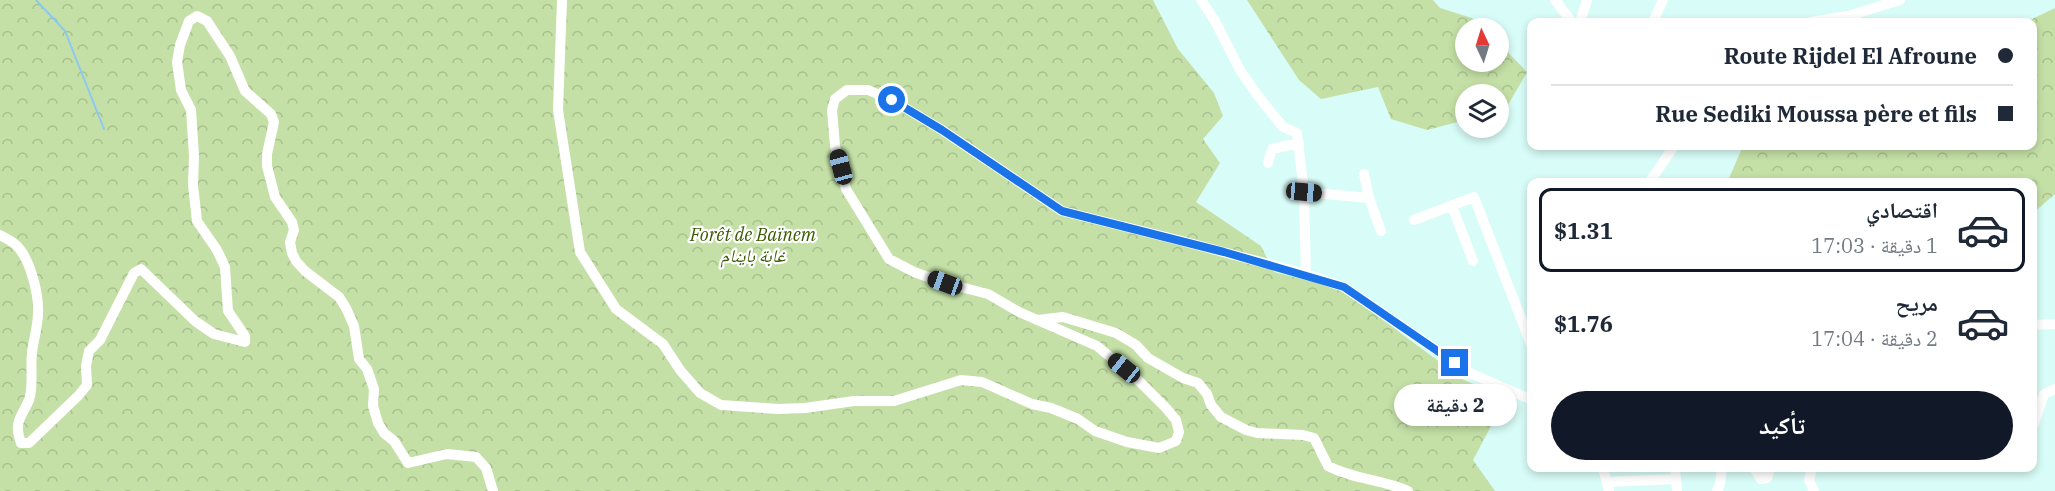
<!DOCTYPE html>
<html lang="ar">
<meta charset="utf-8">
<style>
body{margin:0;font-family:"IBM Plex Serif","Noto Naskh Arabic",serif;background:#f6f6f7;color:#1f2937;direction:rtl;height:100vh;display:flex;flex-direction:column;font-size:22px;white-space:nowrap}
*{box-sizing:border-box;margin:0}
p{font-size:20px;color:#747a83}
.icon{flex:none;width:33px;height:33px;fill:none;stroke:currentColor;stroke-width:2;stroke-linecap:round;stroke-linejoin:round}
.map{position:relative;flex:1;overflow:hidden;direction:ltr}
.details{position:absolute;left:1527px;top:178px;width:510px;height:294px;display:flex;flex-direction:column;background:#fff;border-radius:12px;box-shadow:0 3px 9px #0003;direction:rtl}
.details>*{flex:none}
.banner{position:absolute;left:1527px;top:18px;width:510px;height:132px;border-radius:12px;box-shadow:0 3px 9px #0003;direction:rtl;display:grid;align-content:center;height:132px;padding:0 24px;background:#fff}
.needle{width:39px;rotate:356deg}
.buttons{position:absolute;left:1455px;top:18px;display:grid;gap:12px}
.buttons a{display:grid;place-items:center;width:54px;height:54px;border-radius:50%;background:#fff;box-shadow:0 3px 9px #0003;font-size:30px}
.end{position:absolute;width:27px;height:27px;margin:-14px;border:8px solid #1a73e8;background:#fff;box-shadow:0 0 0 3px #fff}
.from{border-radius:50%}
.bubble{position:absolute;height:42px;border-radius:21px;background:#fff;box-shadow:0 3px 9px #0003;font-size:20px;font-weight:700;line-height:42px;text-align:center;direction:rtl}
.car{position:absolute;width:18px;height:36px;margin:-18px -9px;border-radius:8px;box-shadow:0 0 4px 2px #0007;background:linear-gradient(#222 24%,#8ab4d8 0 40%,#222 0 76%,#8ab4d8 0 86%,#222 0)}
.banner b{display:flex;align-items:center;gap:21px;height:57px;font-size:22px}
.banner b+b{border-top:2px solid #e0e1e3}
.banner i{width:15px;height:15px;background:#1f2937}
ul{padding:10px 0 0;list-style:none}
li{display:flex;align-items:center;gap:18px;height:84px;margin:0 12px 9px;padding:0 12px;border:3px solid transparent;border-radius:12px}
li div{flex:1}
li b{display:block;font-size:22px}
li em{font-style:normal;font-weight:700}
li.current{border-color:#111827}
li>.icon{width:54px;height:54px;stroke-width:1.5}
.cta{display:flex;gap:12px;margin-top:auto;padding:12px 24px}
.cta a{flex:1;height:69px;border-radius:36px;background:#111827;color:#fff;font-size:24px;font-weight:700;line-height:69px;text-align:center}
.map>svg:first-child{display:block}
</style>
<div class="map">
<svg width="2055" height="491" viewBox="0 0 2055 491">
<defs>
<pattern id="forest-crowns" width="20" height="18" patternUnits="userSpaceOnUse" patternTransform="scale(1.5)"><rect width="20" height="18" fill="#c4e0a6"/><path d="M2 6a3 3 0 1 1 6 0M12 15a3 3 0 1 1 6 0" fill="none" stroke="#a8c08e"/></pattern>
</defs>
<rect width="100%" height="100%" fill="#d8fcf7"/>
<path fill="url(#forest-crowns)" d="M0,0H1153L1178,49L1214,93L1223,116L1203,139L1220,163L1196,202L1261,246L1274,272L1341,289L1464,380L1506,398L1473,460L1495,491H0Z
M1247,0H1433L1440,8L1472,18L1483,28H1466V62H1498L1499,43L1527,72L1508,105L1499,108L1498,94H1466L1465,120L1427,130L1391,119L1378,87L1321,99L1299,80Z
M2055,8V194L2033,213L2032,183H1727L1743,146H2032V22H2026Z"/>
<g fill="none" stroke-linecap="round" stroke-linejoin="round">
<path stroke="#8bc8f4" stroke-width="2" d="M36,0L65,31L104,129"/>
<path stroke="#fff" stroke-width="10" d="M562,0L558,110L580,252L616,309L663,344L680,370L700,393L721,405L778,409L805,408L854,401H894L961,380L982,382L1032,404L1051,408L1078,419L1095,431L1127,442L1159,448L1176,441L1179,432L1176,420L1166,408L1137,379L1097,346L1019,312L988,294L945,283L914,272L889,259L846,189L835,146L832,110L835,99L847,90H868L892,100L942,130L1062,211L1178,240L1306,274
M1201,0L1215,21L1240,70L1258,96L1283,127L1297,133L1304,192L1306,274L1344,287L1470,373L1532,400
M1555,0L1572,22
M1580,22L1587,0
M1653,22L1663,0
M1811,22L1848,16L1900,0
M1268,163L1272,149L1299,143
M1364,174L1369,198L1381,231
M1649,183L1674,146
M1304,192L1369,198
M1452,206L1473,261
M1414,220L1474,197L1532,347
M0,235C5,238 12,241 16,245C30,258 39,294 38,313C38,327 33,340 32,354C30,369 34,386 29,400C22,417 13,421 21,443H29L79,395L87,385L86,366L89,351L100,340L134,273L141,269L195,321L214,334L245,342V336L228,311L225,267L217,250L197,221L193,185L194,156L191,110L181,90L177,62L180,45L189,21L197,16L207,21L230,56L245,91L271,114L274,122L267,154V166L275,197L292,222L294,230L290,242L292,253L296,261L305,271L339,297L346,308L354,326L359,359L367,369L374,389L373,406L378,423L384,433L394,441L408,463L447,454L476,457L486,468L493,491
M1037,320L1063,317L1116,333L1136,345L1148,358L1183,378L1198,383L1207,394L1211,405L1221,417L1246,430L1257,433L1303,435L1314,438L1328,466C1355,480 1381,479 1408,491
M2032,325L2055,324
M2034,424L2044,394L2055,389
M1603,468L1609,491
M1675,468L1677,491
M1754,468L1761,479L1767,478L1770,468
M1812,468L1809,480L1814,491
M1607,482L1676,479
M1717,491L1720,484L1722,468"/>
</g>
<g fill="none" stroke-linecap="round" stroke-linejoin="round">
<path stroke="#1a73e8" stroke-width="8" d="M892,100L942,130L1062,211L1224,252L1344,287L1455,363"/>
</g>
<g text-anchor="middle" stroke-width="4.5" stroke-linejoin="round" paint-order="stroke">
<g font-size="18" font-style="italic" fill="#3a5900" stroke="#fff">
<text x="753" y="241">Forêt de Baïnem<tspan x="753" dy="21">غابة باينام</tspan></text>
</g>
</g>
</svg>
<div class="buttons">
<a><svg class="needle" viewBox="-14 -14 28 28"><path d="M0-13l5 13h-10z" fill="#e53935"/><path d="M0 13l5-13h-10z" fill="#747a83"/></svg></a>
<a><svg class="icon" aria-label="layers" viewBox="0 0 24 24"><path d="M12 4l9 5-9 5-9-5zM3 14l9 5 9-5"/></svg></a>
</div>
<i class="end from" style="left:892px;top:100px"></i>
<i class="end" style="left:1455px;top:363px"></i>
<div class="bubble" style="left:1394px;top:384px;width:123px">2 دقيقة</div>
<i class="car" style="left:841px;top:167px;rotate:345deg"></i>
<i class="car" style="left:1304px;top:192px;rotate:95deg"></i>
<i class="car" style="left:945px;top:283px;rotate:290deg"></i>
<i class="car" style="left:1124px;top:368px;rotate:309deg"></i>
<div class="banner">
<b><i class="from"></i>Route Rijdel El Afroune</b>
<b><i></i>Rue Sediki Moussa père et fils</b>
</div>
<section class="details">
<ul>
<li class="current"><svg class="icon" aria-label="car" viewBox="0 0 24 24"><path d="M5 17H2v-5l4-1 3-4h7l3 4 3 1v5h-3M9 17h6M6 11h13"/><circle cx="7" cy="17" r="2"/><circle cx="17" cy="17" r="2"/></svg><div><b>اقتصادي</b><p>1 دقيقة · 17:03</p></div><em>$1.31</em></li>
<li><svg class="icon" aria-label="car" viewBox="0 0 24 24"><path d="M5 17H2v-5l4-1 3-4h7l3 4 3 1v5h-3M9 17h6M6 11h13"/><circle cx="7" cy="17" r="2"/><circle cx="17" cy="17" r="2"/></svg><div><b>مريح</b><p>2 دقيقة · 17:04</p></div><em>$1.76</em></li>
</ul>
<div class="cta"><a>تأكيد</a></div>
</section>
</div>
